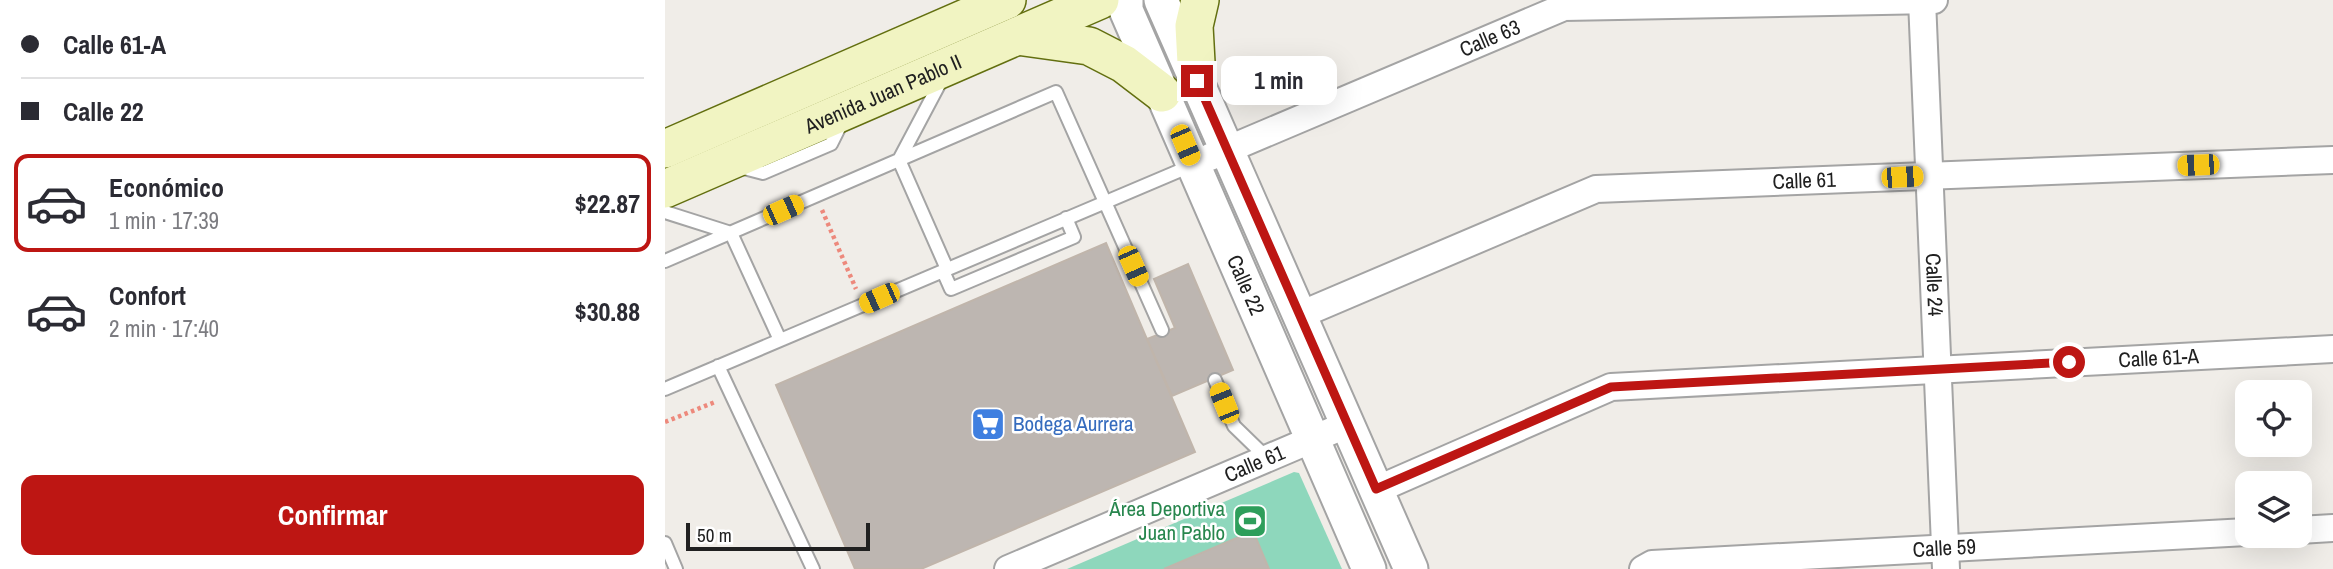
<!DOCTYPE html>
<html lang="es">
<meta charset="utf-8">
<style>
body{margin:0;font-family:"Archivo Narrow",sans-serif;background:#f7f7f7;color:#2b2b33;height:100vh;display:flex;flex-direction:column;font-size:26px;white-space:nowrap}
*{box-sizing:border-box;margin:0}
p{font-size:23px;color:#7c7c81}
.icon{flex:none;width:38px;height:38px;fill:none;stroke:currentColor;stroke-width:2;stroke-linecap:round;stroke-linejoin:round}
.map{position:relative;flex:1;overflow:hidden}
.panel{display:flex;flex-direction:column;background:#fff;width:665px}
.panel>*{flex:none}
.top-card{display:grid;align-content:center;height:154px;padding:0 21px;background:#fff}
.fabs{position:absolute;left:1570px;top:380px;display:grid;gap:14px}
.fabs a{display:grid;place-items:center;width:77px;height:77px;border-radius:14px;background:#fff;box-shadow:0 7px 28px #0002;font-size:35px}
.scale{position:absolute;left:21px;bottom:18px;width:184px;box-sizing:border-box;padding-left:7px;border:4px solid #202020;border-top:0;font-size:19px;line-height:24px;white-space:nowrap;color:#202020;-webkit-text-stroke:5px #fff;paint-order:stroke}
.end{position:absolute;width:32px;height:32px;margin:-16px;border:9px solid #bd1613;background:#fff;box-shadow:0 0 0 4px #fff}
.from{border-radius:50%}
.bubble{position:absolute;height:49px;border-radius:14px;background:#fff;box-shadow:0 7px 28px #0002;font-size:23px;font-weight:700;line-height:49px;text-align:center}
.car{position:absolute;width:21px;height:42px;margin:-21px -10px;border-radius:9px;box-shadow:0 0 5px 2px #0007;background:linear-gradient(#f5c518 24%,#345 0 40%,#f5c518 0 76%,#345 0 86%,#f5c518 0)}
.top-card b{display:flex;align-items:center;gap:24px;height:66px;font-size:26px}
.top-card b+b{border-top:2px solid #e1e1e2}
.top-card i{width:18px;height:18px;background:#2b2b33}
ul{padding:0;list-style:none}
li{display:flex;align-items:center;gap:21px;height:98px;margin:0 14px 10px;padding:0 7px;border:4px solid transparent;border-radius:14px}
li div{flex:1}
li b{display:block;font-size:26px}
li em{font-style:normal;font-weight:700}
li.current{border-color:#bd1613}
li>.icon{width:63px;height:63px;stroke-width:1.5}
.button{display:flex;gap:14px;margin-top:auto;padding:14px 21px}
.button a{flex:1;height:80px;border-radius:14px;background:#bd1613;color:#fff;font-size:28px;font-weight:700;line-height:80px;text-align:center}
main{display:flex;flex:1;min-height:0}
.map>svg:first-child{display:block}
</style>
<main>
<section class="panel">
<div class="top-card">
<b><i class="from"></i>Calle 61-A</b>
<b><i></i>Calle 22</b>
</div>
<ul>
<li class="current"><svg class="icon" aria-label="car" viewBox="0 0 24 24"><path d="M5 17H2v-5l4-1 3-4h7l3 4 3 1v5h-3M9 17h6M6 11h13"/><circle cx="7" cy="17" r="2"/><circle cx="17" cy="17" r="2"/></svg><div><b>Económico</b><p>1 min · 17:39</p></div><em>$22.87</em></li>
<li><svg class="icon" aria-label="car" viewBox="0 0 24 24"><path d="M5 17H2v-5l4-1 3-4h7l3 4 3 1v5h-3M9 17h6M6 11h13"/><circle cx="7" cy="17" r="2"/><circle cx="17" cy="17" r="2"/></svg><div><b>Confort</b><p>2 min · 17:40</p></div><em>$30.88</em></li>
</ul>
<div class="button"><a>Confirmar</a></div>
</section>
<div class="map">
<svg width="1668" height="569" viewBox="0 0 1668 569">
<rect width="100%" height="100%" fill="#f0ede8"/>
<path fill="#8ed7bc" d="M629,472L634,473L677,569H402Z"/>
<path fill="#bdb6b1" stroke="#c0b5ab" stroke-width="2" d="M441,243L530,452L256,569H190L111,385Z
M523,264L568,370L507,396L482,339L510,328L489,279Z
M588,531L604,569H499Z"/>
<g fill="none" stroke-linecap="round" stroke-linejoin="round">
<g stroke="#a4a4a4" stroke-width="16">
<path id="service" d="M278,77L234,160L282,269
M75,167L98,173L166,144L177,122
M0,212L66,233L115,340
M0,261L391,92L497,330
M278,271L286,289L409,237L401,218
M53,366L148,569
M550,380L569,426L602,458
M0,389L528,165
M0,543L11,569"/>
</g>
<g stroke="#a4a4a4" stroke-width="30">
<g id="minor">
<path id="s1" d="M1257,0L1281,569"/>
<path id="s2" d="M545,157L899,7L1269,0"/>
<path id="s3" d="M635,315L931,189L1668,160"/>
<path id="s4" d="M711,490L946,387L1668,349"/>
<path d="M1634,530L1668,528"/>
<path id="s5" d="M343,569L683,424"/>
<path id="s6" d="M978,569L987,564L1582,532"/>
</g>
</g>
<g stroke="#a4a4a4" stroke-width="37">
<g id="tertiary">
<path id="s7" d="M461,0V10L704,569"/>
<path d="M496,0L746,569"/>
</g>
</g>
<g stroke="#636f10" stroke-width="40">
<g id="secondary">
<path d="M353,36L424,46L459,64L497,93"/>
<path d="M532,81L529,26L535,0"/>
<path d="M0,149L342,0"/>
<path id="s8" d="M0,189L435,0"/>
</g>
</g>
<path stroke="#ed897c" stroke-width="4.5" stroke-dasharray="3.5 3.5" stroke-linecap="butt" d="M157,210L191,289
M0,422L50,402"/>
<use href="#service" stroke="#fff" stroke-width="12"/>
<use href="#minor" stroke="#fff" stroke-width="26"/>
<use href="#tertiary" stroke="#fff" stroke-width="33"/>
<use href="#secondary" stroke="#f1f4c2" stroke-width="37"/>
</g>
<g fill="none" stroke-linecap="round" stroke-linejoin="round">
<path stroke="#bd1613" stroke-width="9" d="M532,81L711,489L946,387L1404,362"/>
</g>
<defs>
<g id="supermarket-square" transform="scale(1.75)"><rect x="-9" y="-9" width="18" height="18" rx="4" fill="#3f7fe0" stroke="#fff"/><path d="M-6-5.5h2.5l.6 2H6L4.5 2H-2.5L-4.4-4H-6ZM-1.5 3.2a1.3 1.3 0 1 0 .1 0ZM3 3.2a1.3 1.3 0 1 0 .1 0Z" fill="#fff"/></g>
<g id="stadium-square" transform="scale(1.75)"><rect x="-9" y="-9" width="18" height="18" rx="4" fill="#2e9e5b" stroke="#fff"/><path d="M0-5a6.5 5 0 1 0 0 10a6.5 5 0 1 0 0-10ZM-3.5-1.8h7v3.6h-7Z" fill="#fff"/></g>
</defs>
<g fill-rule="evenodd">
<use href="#supermarket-square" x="323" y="424"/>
<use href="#stadium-square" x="585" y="521"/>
</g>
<g text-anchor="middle" stroke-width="5" stroke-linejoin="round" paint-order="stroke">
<g font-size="21" fill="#202020" stroke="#fff">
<text dy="7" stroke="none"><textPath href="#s2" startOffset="304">Calle 63</textPath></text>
<text dy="7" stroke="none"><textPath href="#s8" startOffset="238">Avenida Juan Pablo II</textPath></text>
<text dy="7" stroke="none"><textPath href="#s3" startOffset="530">Calle 61</textPath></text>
<text dy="7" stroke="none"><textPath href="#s1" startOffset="285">Calle 24</textPath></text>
<text dy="7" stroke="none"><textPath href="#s7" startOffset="310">Calle 22</textPath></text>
<text dy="7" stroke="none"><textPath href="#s4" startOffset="805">Calle 61-A</textPath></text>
<text dy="7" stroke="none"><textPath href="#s5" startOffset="268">Calle 61</textPath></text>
<text dy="7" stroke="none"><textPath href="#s6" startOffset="303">Calle 59</textPath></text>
</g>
<g font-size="21" fill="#366cbe" stroke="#fff" text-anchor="start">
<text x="348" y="431">Bodega Aurrera</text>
</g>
<g font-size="21" fill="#27864d" stroke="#fff" text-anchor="end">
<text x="560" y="516">Área Deportiva<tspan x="560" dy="24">Juan Pablo</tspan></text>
</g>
</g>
</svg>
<div class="fabs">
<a><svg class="icon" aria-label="locate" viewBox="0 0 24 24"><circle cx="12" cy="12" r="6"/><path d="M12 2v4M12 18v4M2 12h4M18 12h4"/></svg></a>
<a><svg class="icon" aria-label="layers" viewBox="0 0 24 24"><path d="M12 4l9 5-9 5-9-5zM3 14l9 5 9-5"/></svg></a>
</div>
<div class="scale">50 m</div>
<i class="end from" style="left:1404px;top:362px"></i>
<i class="end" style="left:532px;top:81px"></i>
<div class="bubble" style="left:556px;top:56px;width:116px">1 min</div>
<i class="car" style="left:520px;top:145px;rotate:157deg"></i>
<i class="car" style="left:1533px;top:165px;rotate:268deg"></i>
<i class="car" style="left:1237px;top:177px;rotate:87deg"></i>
<i class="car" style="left:118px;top:210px;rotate:66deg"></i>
<i class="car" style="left:468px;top:266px;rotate:156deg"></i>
<i class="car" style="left:214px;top:298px;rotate:246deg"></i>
<i class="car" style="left:559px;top:403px;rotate:338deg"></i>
</div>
</main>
